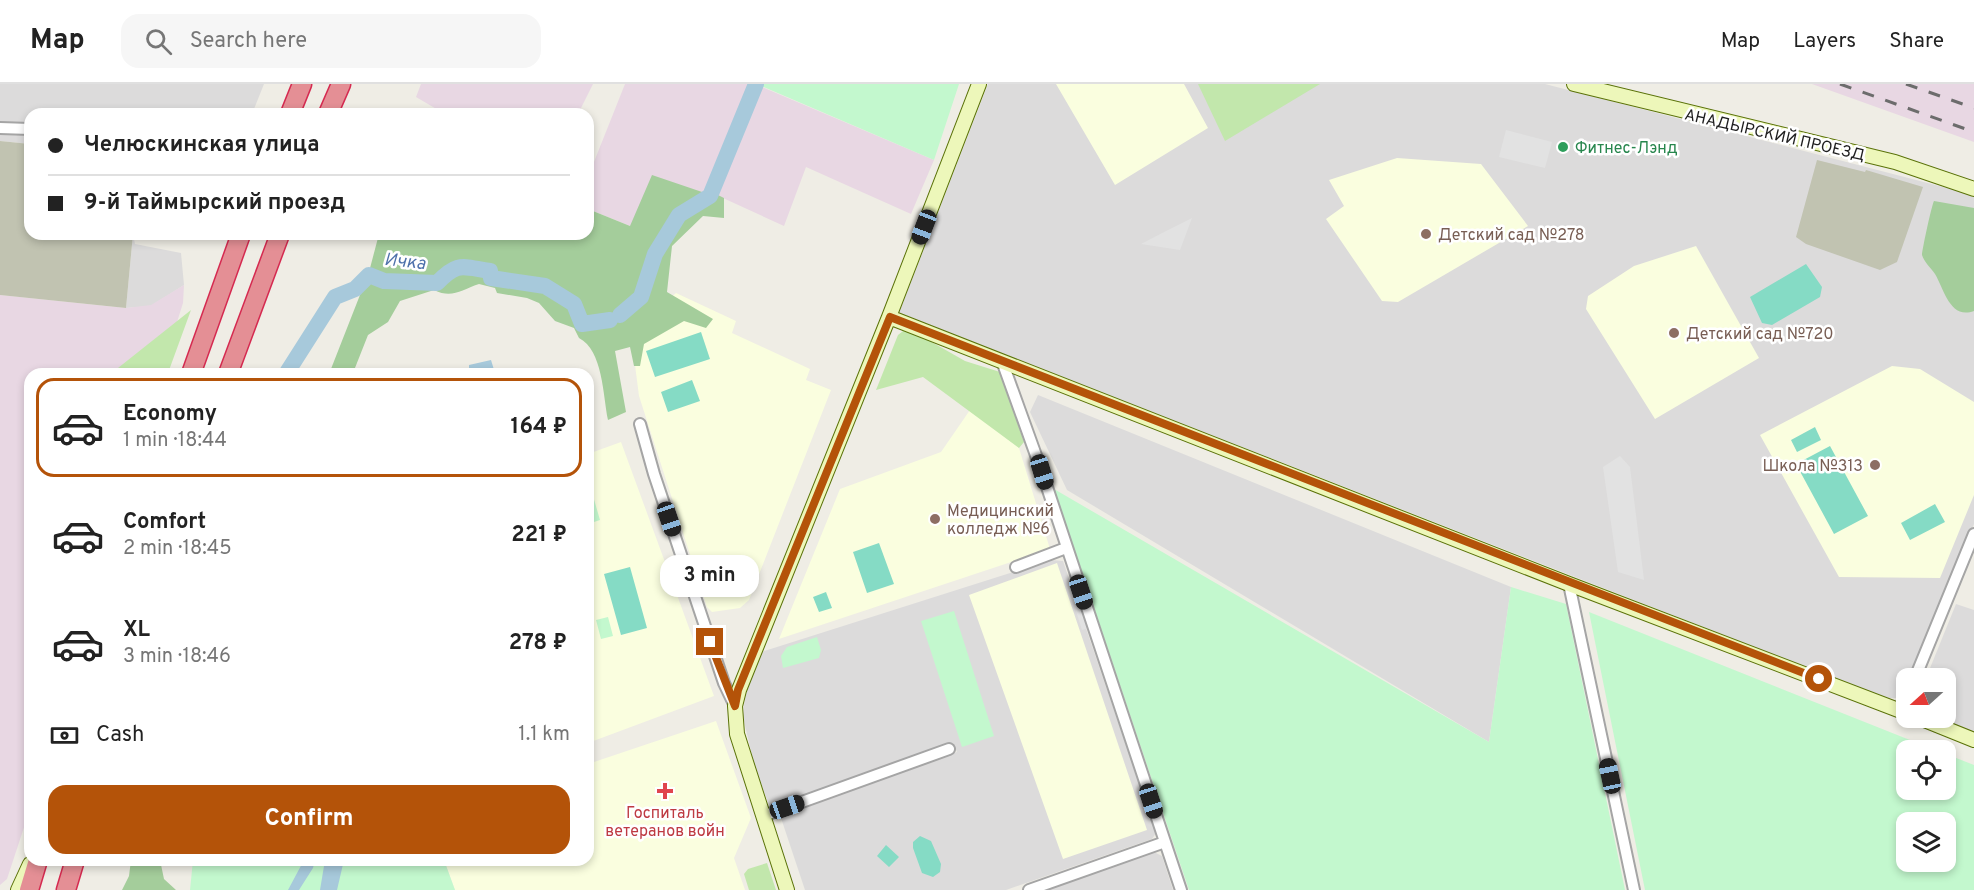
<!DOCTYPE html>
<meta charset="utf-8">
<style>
body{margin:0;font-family:Overpass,sans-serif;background:#f6f6f6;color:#222;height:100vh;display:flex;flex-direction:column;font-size:22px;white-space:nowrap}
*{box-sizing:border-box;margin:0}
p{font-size:20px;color:#767676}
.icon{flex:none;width:33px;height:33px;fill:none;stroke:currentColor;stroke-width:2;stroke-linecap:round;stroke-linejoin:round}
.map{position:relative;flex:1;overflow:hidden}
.drawer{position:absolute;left:24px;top:284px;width:570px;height:498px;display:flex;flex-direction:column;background:#fff;border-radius:18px;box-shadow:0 3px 9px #0003}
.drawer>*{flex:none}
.banner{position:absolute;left:24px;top:24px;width:570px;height:132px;border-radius:18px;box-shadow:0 3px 9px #0003;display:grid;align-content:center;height:132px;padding:0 24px;background:#fff}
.needle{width:39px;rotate:249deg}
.tools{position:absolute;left:1896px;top:584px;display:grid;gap:12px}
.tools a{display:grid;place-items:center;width:60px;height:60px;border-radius:12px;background:#fff;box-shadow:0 3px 9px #0003;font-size:30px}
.end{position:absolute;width:27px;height:27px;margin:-14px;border:8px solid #b45309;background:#fff;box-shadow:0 0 0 3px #fff}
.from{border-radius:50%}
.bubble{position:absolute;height:42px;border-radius:18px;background:#fff;box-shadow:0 3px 9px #0003;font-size:20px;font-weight:700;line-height:42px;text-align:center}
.car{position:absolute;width:18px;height:36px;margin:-18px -9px;border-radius:8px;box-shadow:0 0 4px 2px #0007;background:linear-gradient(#222 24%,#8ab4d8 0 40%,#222 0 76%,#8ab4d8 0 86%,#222 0)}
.banner b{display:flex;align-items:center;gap:21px;height:57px;font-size:22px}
.banner b+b{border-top:2px solid #e0e0e0}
.banner i{width:15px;height:15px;background:#222}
ul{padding:10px 0 0;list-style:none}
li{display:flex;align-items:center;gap:18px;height:99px;margin:0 12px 9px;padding:0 12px;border:3px solid transparent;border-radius:18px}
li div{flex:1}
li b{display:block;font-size:22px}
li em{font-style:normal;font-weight:700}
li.current{border-color:#b45309}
li>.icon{width:54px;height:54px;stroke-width:1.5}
.pay{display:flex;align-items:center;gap:15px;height:66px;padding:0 24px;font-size:22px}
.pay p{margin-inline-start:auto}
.button{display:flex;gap:12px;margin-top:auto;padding:12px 24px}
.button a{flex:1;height:69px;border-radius:18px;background:#b45309;color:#fff;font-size:24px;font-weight:700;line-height:69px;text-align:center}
header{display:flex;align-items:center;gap:36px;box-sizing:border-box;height:84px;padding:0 30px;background:#fff;border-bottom:2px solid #e0e0e0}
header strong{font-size:28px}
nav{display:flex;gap:33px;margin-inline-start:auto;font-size:21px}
.search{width:420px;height:54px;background:#f6f6f6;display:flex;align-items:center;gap:15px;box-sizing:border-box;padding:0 21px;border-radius:18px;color:#767676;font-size:22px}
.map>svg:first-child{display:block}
</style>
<header>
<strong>Map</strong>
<div class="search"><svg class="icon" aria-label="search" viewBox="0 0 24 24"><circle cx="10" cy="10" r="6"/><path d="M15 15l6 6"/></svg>Search here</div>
<nav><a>Map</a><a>Layers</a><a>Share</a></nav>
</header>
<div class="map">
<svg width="1974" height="806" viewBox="0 0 1974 806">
<rect width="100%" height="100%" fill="#efede5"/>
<path fill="#dcdbdb" d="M0,0H264L252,30H30V60L0,57Z
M988,0H1545L1974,111V440L1913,594H1906V607L1899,614H1885L899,229Z
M133,150L135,160L181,169L184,201L151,222L126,224Z
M1038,311L1511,503L1489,658L1067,406L1030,328Z
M1051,476L1063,477L1156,749L1152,755L1006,806H805L780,731L957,668L953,659L770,724L754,680L743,633L745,611L761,568Z
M1956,520L1974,526V649L1933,633H1946V594H1926Z
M1152,767L1162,772L1173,806H1042Z"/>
<path fill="#e8d7e3" d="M421,0H593L578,30H445L416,13Z
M625,0H748L705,110L630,142L588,125V93Z
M1812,0H1974V58Z
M757,1L934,76L911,130L806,83L784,142L712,109Z
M184,201L183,219L161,289L30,290V725L7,795L0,801V211L126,224L151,221Z"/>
<path fill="#fafedf" d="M1056,0H1184L1208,44L1115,101Z
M1397,74L1481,80L1528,142L1398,218L1382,217L1326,135L1344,122L1329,96Z
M1696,162L1759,274L1655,335L1586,225L1588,212L1634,182Z
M676,209L736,237L732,249L810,285L806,296L831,306L749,516L740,524L712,528L707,523L639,312L631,250Z
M1892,282L1920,285L1974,318V411L1940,494L1839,493L1760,351Z
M970,326L1019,364L1050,465L779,555L840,405L941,368Z
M621,358L714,612L588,659V370Z
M1057,479L1147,746L1063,775L969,511Z
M716,637L751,734L734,774L745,806H455L444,776H588V680Z"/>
<path fill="#c1c3b1" d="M0,57L30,60V150H133L126,224L0,211Z
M1817,76L1865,88L1866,86L1923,103L1897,178L1880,186L1806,160L1796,153Z"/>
<path fill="#c2e7ac" d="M1198,0H1320L1225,57Z
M191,226L168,289H117L118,284Z
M907,244L965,277L1000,288L1024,358L1019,364L923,293L876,306L898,251Z
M767,779L776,806H749L744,790L748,785Z"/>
<path fill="#a4cd9b" d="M748,0H762L757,1L712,108L724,114V134L703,132L672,162L667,208L713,235L706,244L684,237L644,260L640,282H634L630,263L615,267L626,328L608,336C603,312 603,266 579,254L574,244L555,237L539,219L527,214L497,209L495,204L479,200C461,206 452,215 434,206L400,217L388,238L368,251L353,289L329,290L369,188L379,150H588V125L630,142L652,91L705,109Z
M1934,117L1974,124V227C1950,236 1944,205 1935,190C1931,184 1924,178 1922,171C1922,166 1932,120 1934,117Z
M131,776H160L164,795L176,806H122L129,792Z"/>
<path fill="#c3f8ce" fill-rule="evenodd" d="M757,0H959L934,76Z
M588,405H591L600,436L588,440Z
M1054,405L1489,658L1511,503L1566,520L1625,806H1189Z
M954,527L994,652L962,663L921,537Z
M1589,528L1935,666H1906V705H1946V670L1974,681V806H1645ZM1906,738H1946V777H1906Z
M608,533L613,552L601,555L596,536Z
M817,553L821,566L819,574L783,584L781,572L787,563Z
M193,776H444L455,806H190Z"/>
<path fill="#85dbc5" d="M1806,180L1822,203L1820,213L1772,241L1762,239L1750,213Z
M701,248L710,275L655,293L646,267Z
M692,296L700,317L668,328L661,308Z
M1815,343L1821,356L1797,368L1791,356Z
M1830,362L1868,432L1834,450L1796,380Z
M1935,420L1945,438L1910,456L1901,439Z
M879,459L894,500L867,509L853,468Z
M630,483L647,544L621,551L604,490Z
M826,508L832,524L819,528L813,513Z
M920,752L931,757L941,780L940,788L933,793L922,789L913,764V758Z
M886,761L899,773L889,783L877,772Z"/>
<path fill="#e2e2e2" d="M1506,46L1552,58L1545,84L1499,73Z
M1192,134L1180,166L1141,160L1168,146Z
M1620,372L1630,383L1644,496L1618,488L1603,383Z
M1075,503L1089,544L1082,546L1069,505Z"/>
<path fill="#a7c9db" d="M491,276L495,289H469V281Z
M304,776H315L313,784L299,806H288Z
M325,776H344L337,806H320Z"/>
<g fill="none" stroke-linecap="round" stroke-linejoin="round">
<path stroke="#a7c9db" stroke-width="16" d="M620,231L641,213L655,170L679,131L710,112L756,0
M286,290L335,213L355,205L369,191L384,197L437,199C458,177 462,183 490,187L491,194L545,202L574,220L582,240L610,236"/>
<g stroke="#a5a5a5" stroke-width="14">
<path id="street" d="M0,44L30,45
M1002,277L1042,388L1181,806
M640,340L654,390L724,599L735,622
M1016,483L1066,464
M1569,500L1634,806
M1915,594L1974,450
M763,732L949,665
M1029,806L1165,758"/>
</g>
<g stroke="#5a7208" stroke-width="16">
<path id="secondary" d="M1574,0L1895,78L1974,105
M889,233L1569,500L1906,629
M1917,633L1974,656
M18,806L30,780
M787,806L737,650L735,622L739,606L889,233L979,0"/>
</g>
<g stroke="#d52a50" stroke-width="21">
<path id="highway" d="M290,30L302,0
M328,30L341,0
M191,290L241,150
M228,290L280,150
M29,806L38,776
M66,806L75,776"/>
</g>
<use href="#street" stroke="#fff" stroke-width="10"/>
<use href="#secondary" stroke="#edf7ba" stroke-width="14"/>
<use href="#highway" stroke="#e48f95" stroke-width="18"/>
<path stroke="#6c6c6c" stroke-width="3" stroke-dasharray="12 12" stroke-linecap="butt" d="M1840,0L1974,48
M1906,0L1974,24"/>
</g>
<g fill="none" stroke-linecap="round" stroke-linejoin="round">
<path stroke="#b45309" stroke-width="8" d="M710,558L735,622L738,606L890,233L1819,595"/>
</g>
<circle fill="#2e9e5b" stroke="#fff" stroke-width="2" cx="1563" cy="63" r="6"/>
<g fill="#8d6e63" stroke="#fff" stroke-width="2">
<circle cx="1426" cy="150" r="6"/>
<circle cx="1674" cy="249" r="6"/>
<circle cx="1875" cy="381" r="6"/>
<circle cx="935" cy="435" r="6"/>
</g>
<path fill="#e0444e" stroke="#fff" stroke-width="2" d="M662 698h6v6h6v6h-6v6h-6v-6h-6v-6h6z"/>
<g text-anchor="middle" stroke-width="5" stroke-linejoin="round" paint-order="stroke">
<g font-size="16" fill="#1e1e1e" stroke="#fff">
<text transform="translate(1775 50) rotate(13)" y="6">АНАДЫРСКИЙ ПРОЕЗД</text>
</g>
<g font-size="16" fill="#27864d" stroke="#fff" text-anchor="start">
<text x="1575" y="69">Фитнес-Лэнд</text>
</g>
<g font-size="16" fill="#785e54" stroke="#fff" text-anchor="start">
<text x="1438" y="156">Детский сад №278</text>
<text x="1686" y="255">Детский сад №720</text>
<text x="1863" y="387" text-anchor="end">Школа №313</text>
<text x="947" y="432">Медицинский<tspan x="947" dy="18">колледж №6</tspan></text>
</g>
<g font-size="16" fill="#be3a42" stroke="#fff">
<text x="665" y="734">Госпиталь<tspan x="665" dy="18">ветеранов войн</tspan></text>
</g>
<g font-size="18" font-style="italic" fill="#4e71ab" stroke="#fff">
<text transform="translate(405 177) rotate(6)" y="6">Ичка</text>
</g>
</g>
</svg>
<div class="tools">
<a><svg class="needle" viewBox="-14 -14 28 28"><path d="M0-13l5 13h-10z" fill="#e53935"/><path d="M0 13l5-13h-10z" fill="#767676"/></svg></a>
<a><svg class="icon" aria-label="locate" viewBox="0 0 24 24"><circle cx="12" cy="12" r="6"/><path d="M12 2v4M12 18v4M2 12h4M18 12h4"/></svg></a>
<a><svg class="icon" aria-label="layers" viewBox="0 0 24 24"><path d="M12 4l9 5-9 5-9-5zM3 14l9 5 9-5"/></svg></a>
</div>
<i class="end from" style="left:1819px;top:595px"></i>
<i class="end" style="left:710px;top:558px"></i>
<div class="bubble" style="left:660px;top:471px;width:99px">3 min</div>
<i class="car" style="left:924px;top:143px;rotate:201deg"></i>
<i class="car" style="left:1042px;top:388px;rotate:163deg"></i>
<i class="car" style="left:669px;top:435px;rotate:161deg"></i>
<i class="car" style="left:1081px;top:508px;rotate:162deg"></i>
<i class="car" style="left:1610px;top:692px;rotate:348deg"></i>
<i class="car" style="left:1151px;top:717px;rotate:162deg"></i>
<i class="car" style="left:787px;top:723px;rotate:71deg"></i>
<div class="banner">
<b><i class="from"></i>Челюскинская улица</b>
<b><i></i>9-й Таймырский проезд</b>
</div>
<section class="drawer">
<ul>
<li class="current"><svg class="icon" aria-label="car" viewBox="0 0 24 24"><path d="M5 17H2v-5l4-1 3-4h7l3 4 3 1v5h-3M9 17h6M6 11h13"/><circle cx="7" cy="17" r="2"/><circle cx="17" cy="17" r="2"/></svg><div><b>Economy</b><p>1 min · 18:44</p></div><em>164 ₽</em></li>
<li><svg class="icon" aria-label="car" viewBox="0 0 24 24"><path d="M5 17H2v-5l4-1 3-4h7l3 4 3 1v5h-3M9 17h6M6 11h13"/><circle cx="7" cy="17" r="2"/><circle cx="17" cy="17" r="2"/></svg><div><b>Comfort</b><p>2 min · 18:45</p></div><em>221 ₽</em></li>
<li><svg class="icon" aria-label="car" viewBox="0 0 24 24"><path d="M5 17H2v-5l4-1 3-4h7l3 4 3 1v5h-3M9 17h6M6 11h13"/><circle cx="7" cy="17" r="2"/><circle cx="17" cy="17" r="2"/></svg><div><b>XL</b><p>3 min · 18:46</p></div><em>278 ₽</em></li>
</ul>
<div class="pay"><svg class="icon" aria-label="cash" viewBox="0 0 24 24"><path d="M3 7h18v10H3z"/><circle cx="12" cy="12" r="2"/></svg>Cash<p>1.1 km</p></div>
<div class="button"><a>Confirm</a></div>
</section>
</div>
